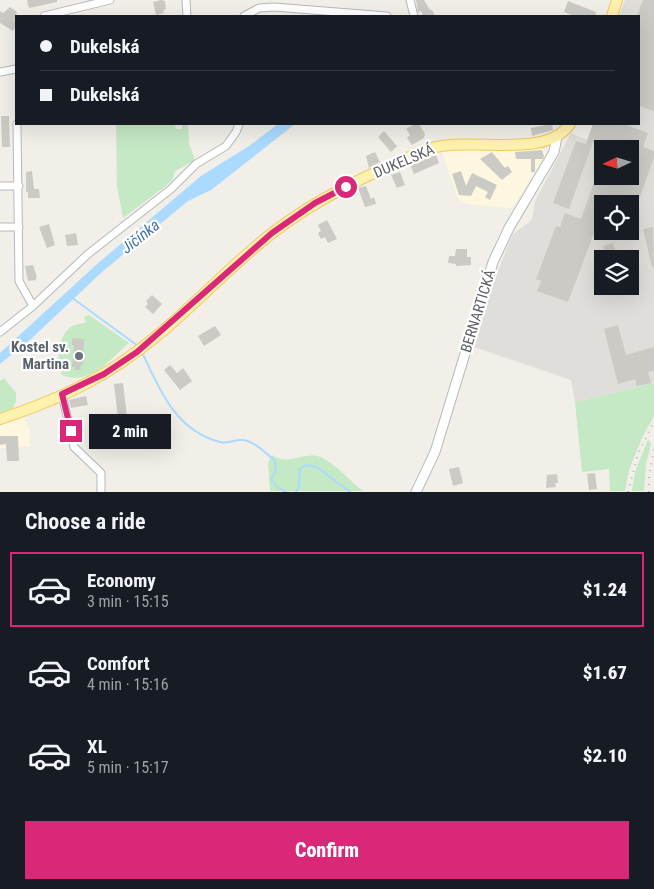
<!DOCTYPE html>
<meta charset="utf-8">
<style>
body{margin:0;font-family:"Roboto Condensed",sans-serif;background:#20242c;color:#f1f3f6;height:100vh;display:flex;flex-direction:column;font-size:19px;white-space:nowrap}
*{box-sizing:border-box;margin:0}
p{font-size:16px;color:#9ea1a6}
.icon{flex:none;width:28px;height:28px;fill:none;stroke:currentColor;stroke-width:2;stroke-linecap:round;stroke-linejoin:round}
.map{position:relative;height:492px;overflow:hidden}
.sheet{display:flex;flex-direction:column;background:#171b24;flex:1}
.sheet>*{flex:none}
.hud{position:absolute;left:15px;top:15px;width:625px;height:110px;border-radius:0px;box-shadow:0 5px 20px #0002;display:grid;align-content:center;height:110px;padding:0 25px;background:#171b24}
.needle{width:32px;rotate:266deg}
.tools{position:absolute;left:594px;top:140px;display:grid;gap:10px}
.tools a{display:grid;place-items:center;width:45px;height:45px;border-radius:0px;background:#171b24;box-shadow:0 5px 20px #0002;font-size:25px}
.end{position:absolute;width:22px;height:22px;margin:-11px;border:6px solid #db2777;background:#fff;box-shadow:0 0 0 2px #fff}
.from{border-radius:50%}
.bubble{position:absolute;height:35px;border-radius:0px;background:#171b24;box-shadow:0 5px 20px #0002;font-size:16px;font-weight:800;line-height:35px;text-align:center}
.hud b{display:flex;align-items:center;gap:18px;height:48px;font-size:19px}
.hud b+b{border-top:1px solid #363941}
.hud i{width:12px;height:12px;background:#f1f3f6}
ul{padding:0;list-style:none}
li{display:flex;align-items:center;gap:15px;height:75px;margin:0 10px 8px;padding:0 15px;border:2px solid transparent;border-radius:0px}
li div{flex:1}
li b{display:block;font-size:19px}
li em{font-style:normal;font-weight:800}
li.selected{border-color:#db2777}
li>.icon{width:45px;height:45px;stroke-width:1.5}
h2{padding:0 25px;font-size:22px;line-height:60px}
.button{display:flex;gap:10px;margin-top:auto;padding:10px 25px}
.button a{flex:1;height:58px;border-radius:0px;background:#db2777;color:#fff;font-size:20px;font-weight:800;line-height:58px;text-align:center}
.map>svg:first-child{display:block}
</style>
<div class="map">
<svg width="654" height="492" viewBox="0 0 654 492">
<rect width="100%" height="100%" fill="#f1efe8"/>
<path fill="#fef7e0" d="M507,147L542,148L547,153L512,208L468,204L458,199L442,151Z
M24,417L29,429L30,446L0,448V425Z"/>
<path fill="#e0deda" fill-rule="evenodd" d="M625,0H654V383L575,402L571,380L474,347L490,292L508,245L513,234L532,220L535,201L571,133L587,140L593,124H639V16H619ZM602,149H630V176H602ZM602,204H630V231H602ZM602,259H630V286H602Z"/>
<path fill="#c5e8c5" d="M116,124H175L176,129H182V124H188L189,143L195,160L175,171L172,180L167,185L123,218L117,186Z
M89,315L129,343C109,360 90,386 62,375C56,363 57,336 71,327C75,324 81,324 86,322L84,317Z
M4,378L16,393V401L13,408L0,413V381Z
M654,383V416L643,436L629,470L625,491H610L609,469L582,472L575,402Z
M648,439L651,444L646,464L644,491H632L635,472Z
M272,455C290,466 299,453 317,456C330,458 352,483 363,491H270L268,463Z"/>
<path fill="#aadaff" d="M278,124H295L211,190L188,201L102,272L31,339L0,364V353L96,265L201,176L249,146Z"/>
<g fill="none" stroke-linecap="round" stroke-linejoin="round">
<path stroke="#aadaff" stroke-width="2" d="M71,297L138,346
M142,352C159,389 176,431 220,442C228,444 235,439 243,440C254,441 267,454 275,461L276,471L271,479L277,487L286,492
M296,492L299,486L300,469L306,465L317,467L350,492"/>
</g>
<path fill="#cccac5" d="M27,0H57V2L29,8Z
M161,0L165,1L166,9L163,10L164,13L156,15L153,2Z
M416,0H424L430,10H432L435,16H423L421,11L418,12Z
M643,0H654V111L639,106V16H637Z
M568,1L596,12L595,16H574L564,12Z
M10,7L17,12L14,21L16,22V26L13,31L0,23V11L3,13Z
M1,116H9V119L10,147H2Z
M415,124H419L425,134L424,138L412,145L407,138L410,135L406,129Z
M552,124L553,130L532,136L531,128Z
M593,124H624L648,133L643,147L654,151V157L631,222L630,204H602V227L597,225L568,302L537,291L541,281L536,279L556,226L560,227L565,213L581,219L602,160V176H630V149H606L607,147L593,142L569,209L553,203L576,141L586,144Z
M384,131L397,146L391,152L378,137Z
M542,150L544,156L543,159H535V172H531V159H516L515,152Z
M375,152L380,162L369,168L366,156Z
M492,152L505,168L508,166L512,172L502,180L480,159Z
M436,155L439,163L414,174L410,164Z
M32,171L34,189H39L40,198H28V192H26V172Z
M461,171L466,186L472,173L497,185L490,200L485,197L488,192L476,186L471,196L459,195L452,174Z
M400,172L405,185L397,188L391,175Z
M366,186L371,199L374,197L376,204L365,207L358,188Z
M327,220L337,239L328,243L325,237L321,239L318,233L321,231L318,225Z
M49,224L55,245L47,248L39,227Z
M653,227L654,267H652L643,229Z
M76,233L78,245L67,246L65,235Z
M613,243L617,259H606L603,246Z
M456,249H467V257H471V265L456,266V264L448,263L449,256H455Z
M33,265L37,277H36V280L28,281L25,266Z
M152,295L162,304L153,314L145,307L148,304L146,301Z
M618,325L626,355L654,347V371L648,372L651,383L637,386L635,379L618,384L604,329Z
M215,326L221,335L204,346L198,336Z
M72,338L84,339L83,365H81L80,370H74L75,367H72L74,345H72Z
M170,365L177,373L183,368L192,381L180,390L164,370Z
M123,383L127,417L118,418L114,384Z
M86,396L88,405L71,408L69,400Z
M0,436H18L19,461H7L6,444L0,445Z
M459,467L463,483L453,486L449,469Z
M595,473L597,489L589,490L587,474Z
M557,474L558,483H555L556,487L546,488L547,475Z"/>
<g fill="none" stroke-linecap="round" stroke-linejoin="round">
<g stroke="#b5b8bc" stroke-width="9">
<path id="minor" d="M186,0L187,16
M410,0L414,16
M44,16L110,0
M244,16L259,8L274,7L387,16
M0,72L16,69
M17,124L19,281L33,306
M0,186H19
M0,227H19
M0,332L33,306L88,254L171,189L196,164L226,146L236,132L239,124
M62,394L74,447L101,473V492"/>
</g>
<g stroke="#b5b8bc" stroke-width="11">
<path id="tertiary" d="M416,492L435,452L493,262L509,228L554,152L557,137"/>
</g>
<g stroke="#f2c960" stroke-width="12">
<path id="primary" d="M612,16L617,0
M0,419C46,404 93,384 132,355C182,319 223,272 271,234C317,198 370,174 423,151C465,133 544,162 570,124"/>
</g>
<use href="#minor" stroke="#fff" stroke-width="7"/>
<use href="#tertiary" stroke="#fff" stroke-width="9"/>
<use href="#primary" stroke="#fff2af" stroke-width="10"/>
<path stroke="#b6b7b8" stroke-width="2" stroke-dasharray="1 6" stroke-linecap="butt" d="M628,492L638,454L654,421
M649,492V476L654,449"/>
</g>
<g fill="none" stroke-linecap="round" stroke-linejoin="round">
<path stroke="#db2777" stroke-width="6" d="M71,431L62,394L104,374L137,352L272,233L315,203L346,187"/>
</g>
<circle fill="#6b7280" stroke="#fff" stroke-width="2" cx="79" cy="356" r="5"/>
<g text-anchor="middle" stroke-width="4.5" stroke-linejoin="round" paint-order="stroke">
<g font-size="15" fill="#5f6368" stroke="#fff">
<text transform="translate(404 161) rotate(-23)" y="5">DUKELSKÁ</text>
<text transform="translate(478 311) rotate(-73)" y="5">BERNARTICKÁ</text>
</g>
<g font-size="15" font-weight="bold" fill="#5b616d" stroke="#fff" text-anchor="end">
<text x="69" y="352">Kostel sv.<tspan x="69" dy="17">Martina</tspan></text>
</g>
<g font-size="16" font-style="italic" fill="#4174aa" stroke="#fff">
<text transform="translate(140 236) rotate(-38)" y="6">Jičínka</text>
</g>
</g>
</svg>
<div class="tools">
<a><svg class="needle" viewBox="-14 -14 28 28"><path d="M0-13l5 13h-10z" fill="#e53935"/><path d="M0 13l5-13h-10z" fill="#9ea1a6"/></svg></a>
<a><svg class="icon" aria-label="locate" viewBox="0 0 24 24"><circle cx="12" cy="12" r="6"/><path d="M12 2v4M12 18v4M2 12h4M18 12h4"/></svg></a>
<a><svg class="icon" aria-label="layers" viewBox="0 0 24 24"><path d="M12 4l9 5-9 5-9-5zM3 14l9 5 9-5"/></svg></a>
</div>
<i class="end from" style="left:346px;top:187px"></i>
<i class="end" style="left:71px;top:431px"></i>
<div class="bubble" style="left:89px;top:414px;width:82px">2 min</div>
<div class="hud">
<b><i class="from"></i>Dukelská</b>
<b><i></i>Dukelská</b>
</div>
</div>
<section class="sheet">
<h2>Choose a ride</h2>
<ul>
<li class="selected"><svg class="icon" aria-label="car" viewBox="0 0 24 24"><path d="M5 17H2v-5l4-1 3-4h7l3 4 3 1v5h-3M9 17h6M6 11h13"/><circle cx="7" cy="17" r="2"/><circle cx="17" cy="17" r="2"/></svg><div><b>Economy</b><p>3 min · 15:15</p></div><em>$1.24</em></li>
<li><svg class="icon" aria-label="car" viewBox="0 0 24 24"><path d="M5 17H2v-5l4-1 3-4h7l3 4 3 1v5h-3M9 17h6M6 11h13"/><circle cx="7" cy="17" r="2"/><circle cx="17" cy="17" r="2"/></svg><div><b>Comfort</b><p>4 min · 15:16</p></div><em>$1.67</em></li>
<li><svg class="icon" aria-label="car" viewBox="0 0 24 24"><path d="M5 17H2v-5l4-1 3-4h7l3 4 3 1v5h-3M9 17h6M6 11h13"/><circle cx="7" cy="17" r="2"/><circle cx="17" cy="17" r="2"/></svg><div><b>XL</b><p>5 min · 15:17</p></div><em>$2.10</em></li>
</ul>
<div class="button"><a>Confirm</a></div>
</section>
